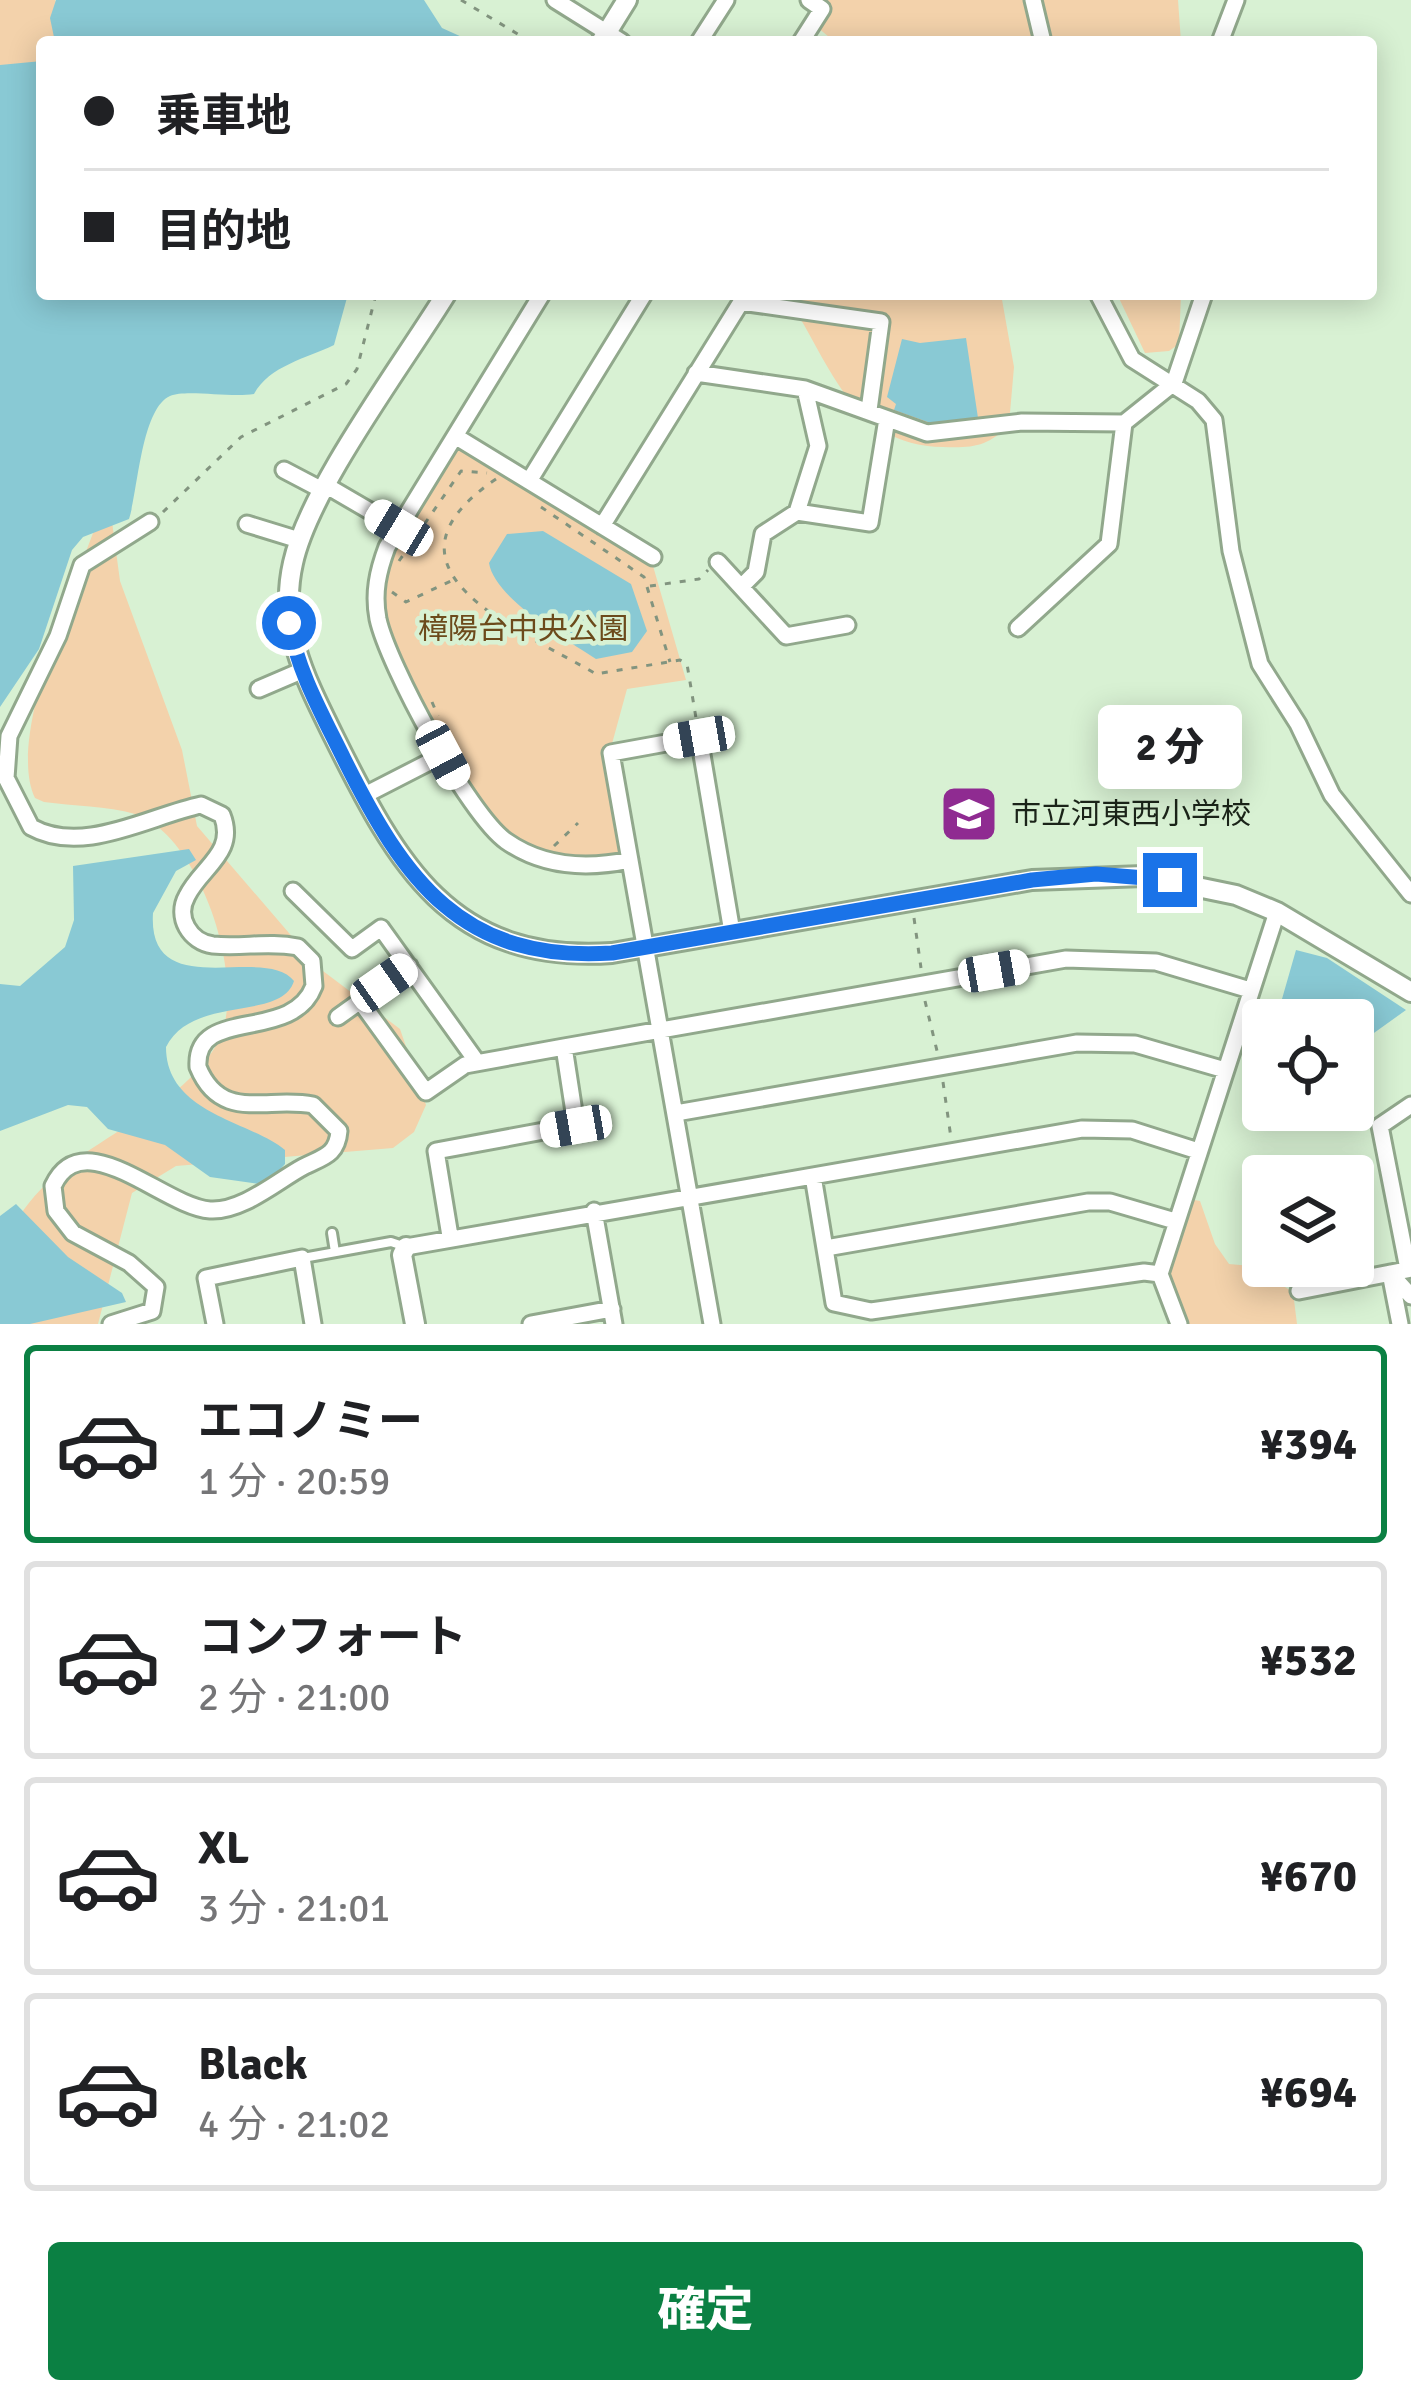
<!DOCTYPE html>
<html lang="ja">
<meta charset="utf-8">
<style>
body{margin:0;font-family:Signika,"Noto Sans JP",sans-serif;background:#f2f2f2;color:#202124;height:100vh;display:flex;flex-direction:column;font-size:45px;white-space:nowrap}
*{box-sizing:border-box;margin:0}
p{font-size:39px;color:#757577}
.icon{flex:none;width:66px;height:66px;fill:none;stroke:currentColor;stroke-width:2;stroke-linecap:round;stroke-linejoin:round}
.map{position:relative;height:1324px;overflow:hidden}
.panel{display:flex;flex-direction:column;background:#fff;flex:1}
.panel>*{flex:none}
.top-card{position:absolute;left:36px;top:36px;width:1341px;height:264px;border-radius:12px;box-shadow:0 6px 30px #0003;display:grid;align-content:center;height:264px;padding:0 48px;background:#fff}
.fabs{position:absolute;left:1242px;top:999px;display:grid;gap:24px}
.fabs a{display:grid;place-items:center;width:132px;height:132px;border-radius:12px;background:#fff;box-shadow:0 6px 30px #0003;font-size:60px}
.end{position:absolute;width:54px;height:54px;margin:-27px;border:15px solid #1a73e8;background:#fff;box-shadow:0 0 0 6px #fff}
.from{border-radius:50%}
.bubble{position:absolute;height:84px;border-radius:12px;background:#fff;box-shadow:0 6px 30px #0003;font-size:39px;font-weight:800;line-height:84px;text-align:center}
.car{position:absolute;width:36px;height:72px;margin:-36px -18px;border-radius:15px;box-shadow:0 0 9px 3px #0007;background:linear-gradient(#fff 24%,#345 0 40%,#fff 0 76%,#345 0 86%,#fff 0)}
.top-card b{display:flex;align-items:center;gap:42px;height:114px;font-size:45px}
.top-card b+b{border-top:3px solid #e0e0e0}
.top-card i{width:30px;height:30px;background:#202124}
ul{padding:21px 0 0;list-style:none}
li{display:flex;align-items:center;gap:36px;height:198px;margin:0 24px 18px;padding:0 24px;border:6px solid #e0e0e0;border-radius:12px}
li div{flex:1}
li b{display:block;font-size:45px}
li em{font-style:normal;font-weight:800}
li.active{border-color:#0b8043}
li>.icon{width:108px;height:108px;stroke-width:1.5}
.action{display:flex;gap:24px;margin-top:auto;padding:24px 48px}
.action a{flex:1;height:138px;border-radius:12px;background:#0b8043;color:#fff;font-size:48px;font-weight:800;line-height:138px;text-align:center}
.map>svg:first-child{display:block}
</style>
<div class="map">
<svg width="1411" height="1324" viewBox="0 0 1411 1324">
<rect width="100%" height="100%" fill="#d8f1d3"/>
<path fill="#f3d2ab" d="M0,0H55L77,42H42V159L0,207Z
M825,0H1178L1181,42H835L817,27L827,9Z
M785,294H1001L1014,367L1009,424C989,447 972,448 943,447C849,446 829,358 785,294Z
M1117,294H1181L1179,344L1169,351L1145,353Z
M462,447L653,566L686,680L627,689L607,762L622,851L618,856C578,862 527,857 496,826C462,791 378,633 382,586C386,540 431,488 455,448Z
M108,492L120,581L182,750L197,826L319,968L400,1029L426,1105L414,1132L393,1148L176,1166L132,1193L98,1324H0C2,1299 0,1265 7,1242C42,1147 169,1127 217,1044C250,987 201,835 135,814C107,806 73,806 44,802L35,798C4,735 85,562 108,492Z
M1189,1199L1200,1201L1215,1244L1229,1264L1251,1266L1293,1292L1297,1324H1189L1166,1272Z"/>
<path fill="#89c9d4" d="M56,0H424L442,28L473,42H55L50,18Z
M42,61V294H348L334,345C307,358 269,366 254,394C230,398 186,389 170,396C141,409 138,492 129,519L83,537L72,550L39,649L0,707V65Z
M966,338L978,418L939,426L894,410L896,404L887,397L902,339L920,343Z
M543,531L631,584L647,631L632,652L596,659C566,639 495,599 489,563L507,534Z
M189,849L196,860L176,871L153,913C147,1006 265,943 294,981C281,1022 193,994 166,1047C166,1114 251,1121 285,1150V1164L266,1185L210,1177L165,1145L108,1129L87,1107L68,1105L0,1131V984L20,986L65,947L74,920L73,866Z
M1296,950L1327,958L1406,1010L1353,1048V1020H1276Z
M16,1204L68,1257L122,1293L126,1302L30,1324H0V1216Z"/>
<g fill="none" stroke-linecap="round" stroke-linejoin="round">
<g stroke="#91a88c" stroke-width="14">
<path id="service" d="M332,1233L335,1252
M303,1258L391,1242L406,1247"/>
</g>
<g stroke="#91a88c" stroke-width="21">
<path id="minor" d="M555,0L622,42
M1033,0L1043,42
M699,42L726,0
M801,42L822,9L809,0
M1220,42L1236,0
M542,294L387,547C378,571 373,593 378,619C388,665 469,815 506,841C543,867 588,869 630,860
M1098,294L1132,359L1198,401L1214,420L1231,551L1260,664L1298,724L1332,795L1411,894
M741,302L881,322L869,410
M696,373L805,389L927,433L1022,422L1124,423
M805,389L818,446L797,512L870,523L887,419
M455,436L653,557
M284,470L324,491
M529,481L644,294
M327,486L399,528
M247,524L299,540
M602,526L746,294
M718,562L786,636L847,625
M741,587L756,572L763,534L797,512
M1018,628L1109,544L1124,423L1174,383L1204,294
M259,689L301,671
M363,796L443,755
M293,891L352,949L381,928L477,1062
M360,1001L426,1092L465,1065L564,1047
M338,1017L409,966
M676,1113L1077,1043L1135,1044L1225,1070
M813,1176L834,1303L871,1311L1144,1272L1160,1274
M594,1211L614,1324
M450,1236L436,1151L576,1125L564,1047L1066,959L1156,962L1250,990
M406,1247L1082,1129L1132,1130L1198,1151
M826,1248L1088,1202H1110L1175,1221
M1408,1269L1380,1126L1411,1105
M1390,1273L1400,1324
M1390,1273L1411,1296
M1299,1291L1411,1269
M111,1324L152,1311L156,1287L129,1263L73,1233L56,1211L53,1186C83,1121 164,1207 210,1210C242,1212 277,1181 303,1167C322,1157 337,1156 339,1131L313,1105C267,1096 221,1123 198,1067C194,1005 292,1044 314,986L312,961L298,947C269,941 242,948 213,945C190,942 175,917 187,896C201,867 237,853 222,815L201,805C149,816 83,856 31,827L6,778L9,736L58,636L82,565L150,522
M215,1324L206,1278L302,1258L313,1324
M531,1324L612,1309
M712,1324L611,753L699,737L732,932
M1179,1324L1160,1274L1277,912"/>
</g>
<g stroke="#91a88c" stroke-width="24">
<path id="tertiary" d="M601,42L627,0
M446,294C403,364 309,489 293,563C278,628 306,680 334,737C397,864 450,964 612,953L1032,880L1144,876L1236,895L1277,912L1411,992
M406,1247L402,1255L415,1324"/>
</g>
<path stroke="#82947f" stroke-width="3" stroke-dasharray="6 9" stroke-linecap="butt" d="M461,0L531,42
M496,479C362,570 522,630 596,674L680,660L687,664L697,724
M541,507L644,577L670,662
M163,512L241,437L346,384L357,369L376,294
M399,561L461,471L487,473
M650,586L699,579L708,570
M392,592L406,602L453,580
M432,702L438,716
M554,846L578,823
M914,918L921,968
M925,1001L938,1055
M943,1082L951,1138"/>
<use href="#service" stroke="#fff" stroke-width="8"/>
<use href="#minor" stroke="#fff" stroke-width="15"/>
<use href="#tertiary" stroke="#fff" stroke-width="18"/>
</g>
<g fill="none" stroke-linecap="round" stroke-linejoin="round">
<path stroke="#1a73e8" stroke-width="15" d="M289,623C298,672 322,714 344,759C404,880 462,963 612,953L1032,880L1096,874L1170,880"/>
</g>
<defs>
<g id="school-square" transform="scale(3)"><rect x="-9" y="-9" width="18" height="18" rx="4" fill="#8f2b91" stroke="#d8f1d3"/><path d="M0-5L7-2L0 1L-7-2ZM-4 1L0 2.5L4 1V4Q0 6-4 4Z" fill="#fff"/></g>
</defs>
<g fill-rule="evenodd">
<use href="#school-square" x="969" y="814"/>
</g>
<g text-anchor="middle" stroke-width="9" stroke-linejoin="round" paint-order="stroke">
<g font-size="30" fill="#6c4a1b" stroke="#d8f1d3">
<text x="523" y="639">樟陽台中央公園</text>
</g>
<g font-size="30" fill="#1b2419" stroke="#d8f1d3" text-anchor="start">
<text x="1011" y="824">市立河東西小学校</text>
</g>
</g>
</svg>
<div class="fabs">
<a><svg class="icon" aria-label="locate" viewBox="0 0 24 24"><circle cx="12" cy="12" r="6"/><path d="M12 2v4M12 18v4M2 12h4M18 12h4"/></svg></a>
<a><svg class="icon" aria-label="layers" viewBox="0 0 24 24"><path d="M12 4l9 5-9 5-9-5zM3 14l9 5 9-5"/></svg></a>
</div>
<i class="end from" style="left:289px;top:623px"></i>
<i class="end" style="left:1170px;top:880px"></i>
<div class="bubble" style="left:1098px;top:705px;width:144px">2 分</div>
<i class="car" style="left:399px;top:528px;rotate:301deg"></i>
<i class="car" style="left:699px;top:737px;rotate:260deg"></i>
<i class="car" style="left:443px;top:755px;rotate:152deg"></i>
<i class="car" style="left:994px;top:971px;rotate:80deg"></i>
<i class="car" style="left:384px;top:983px;rotate:55deg"></i>
<i class="car" style="left:576px;top:1126px;rotate:260deg"></i>
<div class="top-card">
<b><i class="from"></i>乗車地</b>
<b><i></i>目的地</b>
</div>
</div>
<section class="panel">
<ul>
<li class="active"><svg class="icon" aria-label="car" viewBox="0 0 24 24"><path d="M5 17H2v-5l4-1 3-4h7l3 4 3 1v5h-3M9 17h6M6 11h13"/><circle cx="7" cy="17" r="2"/><circle cx="17" cy="17" r="2"/></svg><div><b>エコノミー</b><p>1 分 · 20:59</p></div><em>¥394</em></li>
<li><svg class="icon" aria-label="car" viewBox="0 0 24 24"><path d="M5 17H2v-5l4-1 3-4h7l3 4 3 1v5h-3M9 17h6M6 11h13"/><circle cx="7" cy="17" r="2"/><circle cx="17" cy="17" r="2"/></svg><div><b>コンフォート</b><p>2 分 · 21:00</p></div><em>¥532</em></li>
<li><svg class="icon" aria-label="car" viewBox="0 0 24 24"><path d="M5 17H2v-5l4-1 3-4h7l3 4 3 1v5h-3M9 17h6M6 11h13"/><circle cx="7" cy="17" r="2"/><circle cx="17" cy="17" r="2"/></svg><div><b>XL</b><p>3 分 · 21:01</p></div><em>¥670</em></li>
<li><svg class="icon" aria-label="car" viewBox="0 0 24 24"><path d="M5 17H2v-5l4-1 3-4h7l3 4 3 1v5h-3M9 17h6M6 11h13"/><circle cx="7" cy="17" r="2"/><circle cx="17" cy="17" r="2"/></svg><div><b>Black</b><p>4 分 · 21:02</p></div><em>¥694</em></li>
</ul>
<div class="action"><a>確定</a></div>
</section>
